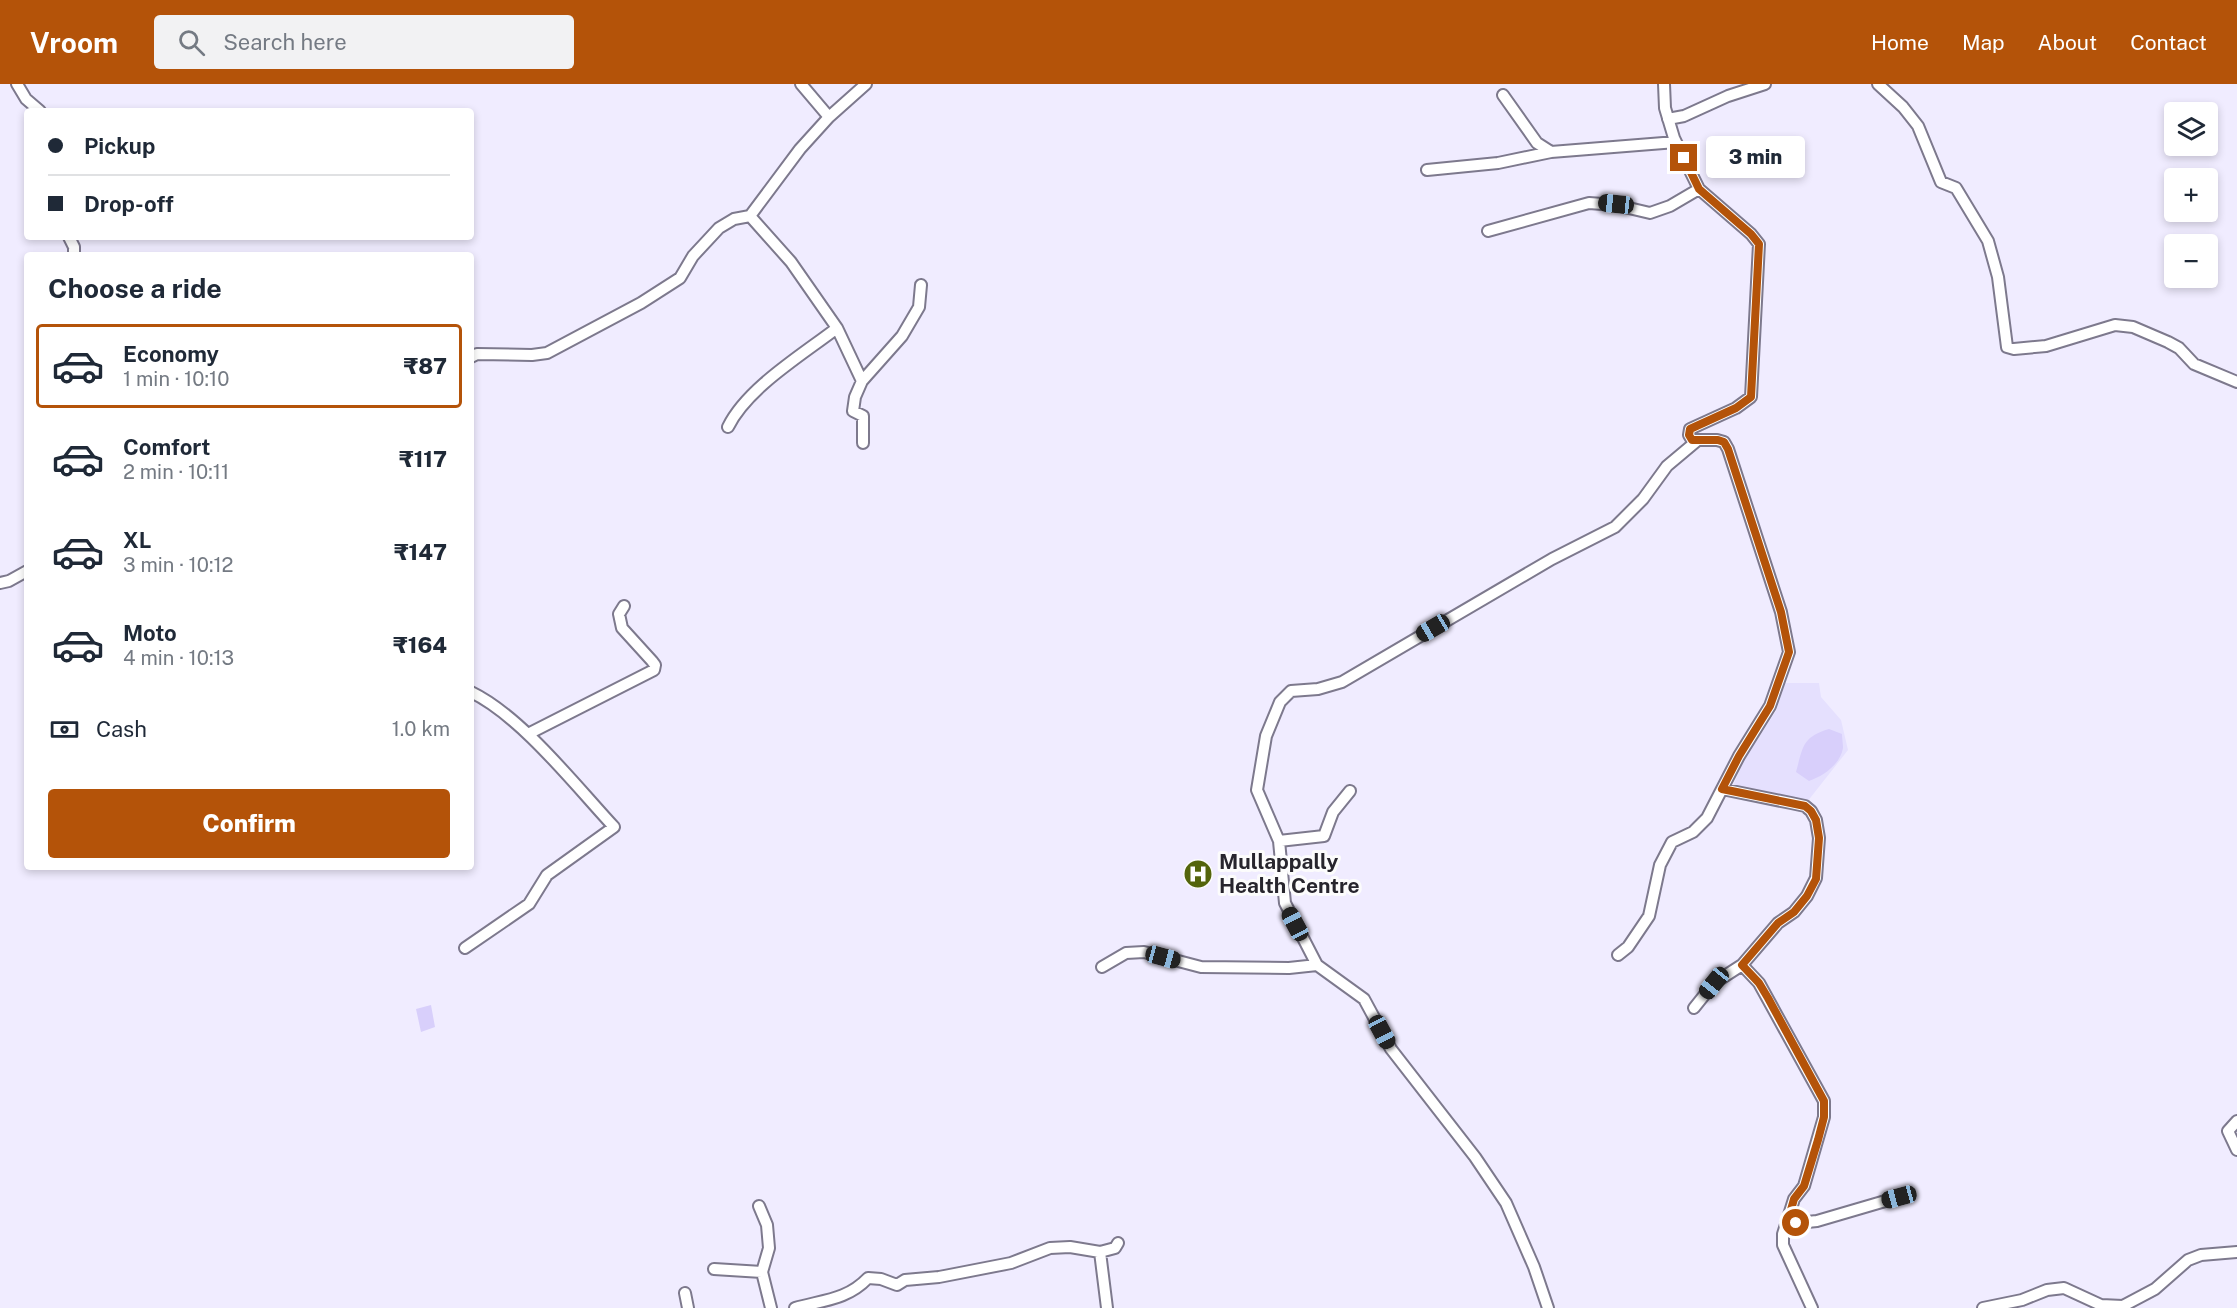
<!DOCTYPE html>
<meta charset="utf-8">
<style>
body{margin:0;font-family:"Public Sans",sans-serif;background:#f2f2f3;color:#1f2937;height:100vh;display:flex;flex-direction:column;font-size:22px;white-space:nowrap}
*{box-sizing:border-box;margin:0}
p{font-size:20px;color:#747a83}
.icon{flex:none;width:33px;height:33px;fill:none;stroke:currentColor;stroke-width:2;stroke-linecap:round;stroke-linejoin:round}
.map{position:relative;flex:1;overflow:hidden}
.sheet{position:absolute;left:24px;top:168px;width:450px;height:618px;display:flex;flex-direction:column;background:#fff;border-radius:6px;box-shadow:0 3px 9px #0003}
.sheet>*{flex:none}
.hud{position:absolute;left:24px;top:24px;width:450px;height:132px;border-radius:6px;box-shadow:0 3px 9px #0003;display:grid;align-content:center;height:132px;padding:0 24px;background:#fff}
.tools{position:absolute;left:2164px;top:18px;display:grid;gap:12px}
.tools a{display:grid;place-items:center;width:54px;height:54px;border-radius:6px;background:#fff;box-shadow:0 3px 9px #0003;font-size:30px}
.end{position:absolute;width:27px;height:27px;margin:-14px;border:8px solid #b45309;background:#fff;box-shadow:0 0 0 3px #fff}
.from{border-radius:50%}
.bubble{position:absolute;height:42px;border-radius:6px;background:#fff;box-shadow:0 3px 9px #0003;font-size:20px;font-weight:800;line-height:42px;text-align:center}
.car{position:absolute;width:18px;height:36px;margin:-18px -9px;border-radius:8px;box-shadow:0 0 4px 2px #0007;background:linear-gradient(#222 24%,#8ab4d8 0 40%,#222 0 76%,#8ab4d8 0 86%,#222 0)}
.hud b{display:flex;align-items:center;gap:21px;height:57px;font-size:22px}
.hud b+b{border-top:2px solid #e0e1e3}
.hud i{width:15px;height:15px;background:#1f2937}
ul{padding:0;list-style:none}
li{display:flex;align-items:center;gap:18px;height:84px;margin:0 12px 9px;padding:0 12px;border:3px solid transparent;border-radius:6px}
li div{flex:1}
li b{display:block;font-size:22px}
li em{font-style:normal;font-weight:800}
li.active{border-color:#b45309}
li>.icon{width:54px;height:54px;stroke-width:1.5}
h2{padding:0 24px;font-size:27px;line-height:72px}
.pay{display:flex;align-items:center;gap:15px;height:66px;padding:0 24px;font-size:22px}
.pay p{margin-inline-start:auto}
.button{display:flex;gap:12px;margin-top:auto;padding:12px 24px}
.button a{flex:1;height:69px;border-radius:6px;background:#b45309;color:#fff;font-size:24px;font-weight:800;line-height:69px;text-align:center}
header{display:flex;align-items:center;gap:36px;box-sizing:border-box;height:84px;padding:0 30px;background:#b45309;color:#fff}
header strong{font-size:28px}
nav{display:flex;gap:33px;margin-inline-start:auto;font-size:21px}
.search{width:420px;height:54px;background:#f2f2f3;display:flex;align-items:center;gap:15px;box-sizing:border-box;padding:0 21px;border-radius:6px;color:#747a83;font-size:22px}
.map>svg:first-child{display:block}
</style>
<header>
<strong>Vroom</strong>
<div class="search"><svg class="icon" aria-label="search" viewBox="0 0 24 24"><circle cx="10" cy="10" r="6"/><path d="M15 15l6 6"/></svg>Search here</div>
<nav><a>Home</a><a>Map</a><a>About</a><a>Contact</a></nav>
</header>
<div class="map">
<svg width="2237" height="1224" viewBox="0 0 2237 1224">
<rect width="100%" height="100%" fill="#f0ecff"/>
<path fill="#e5e0fe" d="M1785,599H1819L1821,613L1841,636L1848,666L1807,718L1732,704L1744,676L1776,627Z"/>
<path fill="#d8cffb" d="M1829,645L1842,650C1842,654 1843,660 1843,664C1840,681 1823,692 1809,697L1796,688C1803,663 1802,653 1829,645Z
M431,921L435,943L421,948L416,925Z"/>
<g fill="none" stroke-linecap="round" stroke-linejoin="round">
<g stroke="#7d798d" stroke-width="14">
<path id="minor" d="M17,0L26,15L40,27
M801,0L829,33
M1878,0L1903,23L1918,42L1941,98L1956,104L1988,157L1998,193L2007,263L2014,265L2046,262L2115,241L2133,243L2168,258L2179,264L2194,280L2237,298
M1503,11L1537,59L1551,68L1676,58
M1668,35L1684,32L1728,12L1765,0
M1427,86L1498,79L1551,68
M750,132L791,178L837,244L862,297
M1488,147L1589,119L1616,121L1650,129L1670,122L1699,105
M69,153L74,163V171
M471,273L477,270L532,271L547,269L641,219L680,194L693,172L719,144L734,135L750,132L800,65L829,33L866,0
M728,343C747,304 802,271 837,244
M863,359V332L853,327L855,313L862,297L902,252L919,223L921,201
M0,499L9,497L27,487
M528,650L654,586L655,581L652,577L622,544L619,530L624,522
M1279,757L1324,752L1333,728L1350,707
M465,864L529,820L547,791L614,743C575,701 521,632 471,608
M1618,871L1628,863L1649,832L1660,781L1672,758L1693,748L1707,734L1739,672L1770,622L1789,568L1781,528L1728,365L1724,358L1717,356H1692L1689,351L1690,345L1736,324L1751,313L1759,160L1751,150L1699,105L1674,54L1665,24L1664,0
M1742,881L1759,899L1824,1017V1033L1804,1102L1794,1115L1783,1150V1161L1812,1224
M1102,883L1126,869L1144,868L1201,883L1289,884L1317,881
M1694,924L1714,899L1742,881L1778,839L1794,828L1807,812L1816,794L1819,754L1816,736L1811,727L1805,722L1791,719L1722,705
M2237,1037L2228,1047L2237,1066
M759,1122L767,1141L769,1164L762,1188L771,1224
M1787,1140L1817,1137L1899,1113
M1100,1168L1107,1224
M714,1185L762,1188
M685,1209L688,1224
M795,1224C823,1216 847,1216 868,1194L881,1195L897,1201L905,1196L939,1193L1011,1179L1050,1164L1070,1163L1100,1168L1115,1164L1118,1159
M1548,1224L1534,1183L1506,1119L1475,1073L1391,965L1364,915L1317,881L1285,819L1279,757L1257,706L1266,652L1280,618L1291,607L1318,605L1342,598L1552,475L1615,443L1643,415L1667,382L1698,356
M1983,1224L2022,1216L2047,1206L2064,1204L2101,1221L2123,1222L2155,1205L2188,1176L2201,1171L2237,1168"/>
</g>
<use href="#minor" stroke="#fff" stroke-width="10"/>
</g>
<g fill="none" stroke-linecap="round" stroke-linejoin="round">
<path stroke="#b45309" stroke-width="8" d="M1684,74L1699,105L1751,150L1759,160L1751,313L1736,324L1690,345L1689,351L1692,356H1718L1724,358L1728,365L1781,528L1789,568L1770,622L1739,672L1722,705L1805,722L1811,727L1816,736L1819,754L1816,795L1807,812L1794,828L1778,839L1742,881L1759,899L1768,914L1824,1017V1033L1818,1056L1804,1102L1794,1115L1787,1140L1796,1139"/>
</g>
<defs>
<g id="hospital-disc" transform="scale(1.5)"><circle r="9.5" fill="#54650c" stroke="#fcfcfc"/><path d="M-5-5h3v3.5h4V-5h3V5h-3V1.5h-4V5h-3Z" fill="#fff"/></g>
</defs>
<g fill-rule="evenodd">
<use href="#hospital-disc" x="1198" y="790"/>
</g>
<g text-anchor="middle" stroke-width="6" stroke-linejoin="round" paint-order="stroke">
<g font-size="21" font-weight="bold" fill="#27252d" stroke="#fcfcfc" text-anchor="start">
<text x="1219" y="785">Mullappally<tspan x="1219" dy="24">Health Centre</tspan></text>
</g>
</g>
</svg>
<div class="tools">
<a><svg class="icon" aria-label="layers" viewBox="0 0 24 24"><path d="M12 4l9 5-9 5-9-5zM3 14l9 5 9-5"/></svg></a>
<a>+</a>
<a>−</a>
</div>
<i class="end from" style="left:1796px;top:1139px"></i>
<i class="end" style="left:1684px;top:74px"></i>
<div class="bubble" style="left:1706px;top:52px;width:99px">3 min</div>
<i class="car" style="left:1616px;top:120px;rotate:276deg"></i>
<i class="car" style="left:1433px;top:544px;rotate:240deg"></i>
<i class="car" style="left:1295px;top:840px;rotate:332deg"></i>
<i class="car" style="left:1163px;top:873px;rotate:105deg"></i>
<i class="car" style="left:1714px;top:899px;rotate:219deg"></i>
<i class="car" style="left:1382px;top:948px;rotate:152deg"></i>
<i class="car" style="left:1899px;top:1113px;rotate:255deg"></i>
<div class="hud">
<b><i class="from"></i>Pickup</b>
<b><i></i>Drop-off</b>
</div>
<section class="sheet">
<h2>Choose a ride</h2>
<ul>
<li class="active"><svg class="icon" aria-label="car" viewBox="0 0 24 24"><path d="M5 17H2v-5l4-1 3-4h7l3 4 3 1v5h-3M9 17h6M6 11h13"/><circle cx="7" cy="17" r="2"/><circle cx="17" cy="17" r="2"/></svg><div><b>Economy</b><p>1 min · 10:10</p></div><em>₹87</em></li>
<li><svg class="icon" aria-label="car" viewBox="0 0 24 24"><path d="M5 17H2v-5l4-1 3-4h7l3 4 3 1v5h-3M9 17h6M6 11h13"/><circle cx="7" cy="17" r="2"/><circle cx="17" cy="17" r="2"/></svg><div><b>Comfort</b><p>2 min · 10:11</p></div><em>₹117</em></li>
<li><svg class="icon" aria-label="car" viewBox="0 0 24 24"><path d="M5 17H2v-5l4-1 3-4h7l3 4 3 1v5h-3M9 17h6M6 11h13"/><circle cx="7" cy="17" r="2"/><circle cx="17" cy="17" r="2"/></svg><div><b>XL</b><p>3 min · 10:12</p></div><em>₹147</em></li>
<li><svg class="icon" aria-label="car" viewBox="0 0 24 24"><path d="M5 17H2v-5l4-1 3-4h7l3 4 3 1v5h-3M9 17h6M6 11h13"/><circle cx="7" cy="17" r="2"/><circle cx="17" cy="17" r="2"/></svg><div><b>Moto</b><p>4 min · 10:13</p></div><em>₹164</em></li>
</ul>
<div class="pay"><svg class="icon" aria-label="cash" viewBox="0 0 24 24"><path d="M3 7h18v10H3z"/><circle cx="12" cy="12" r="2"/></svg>Cash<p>1.0 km</p></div>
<div class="button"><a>Confirm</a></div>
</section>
</div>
